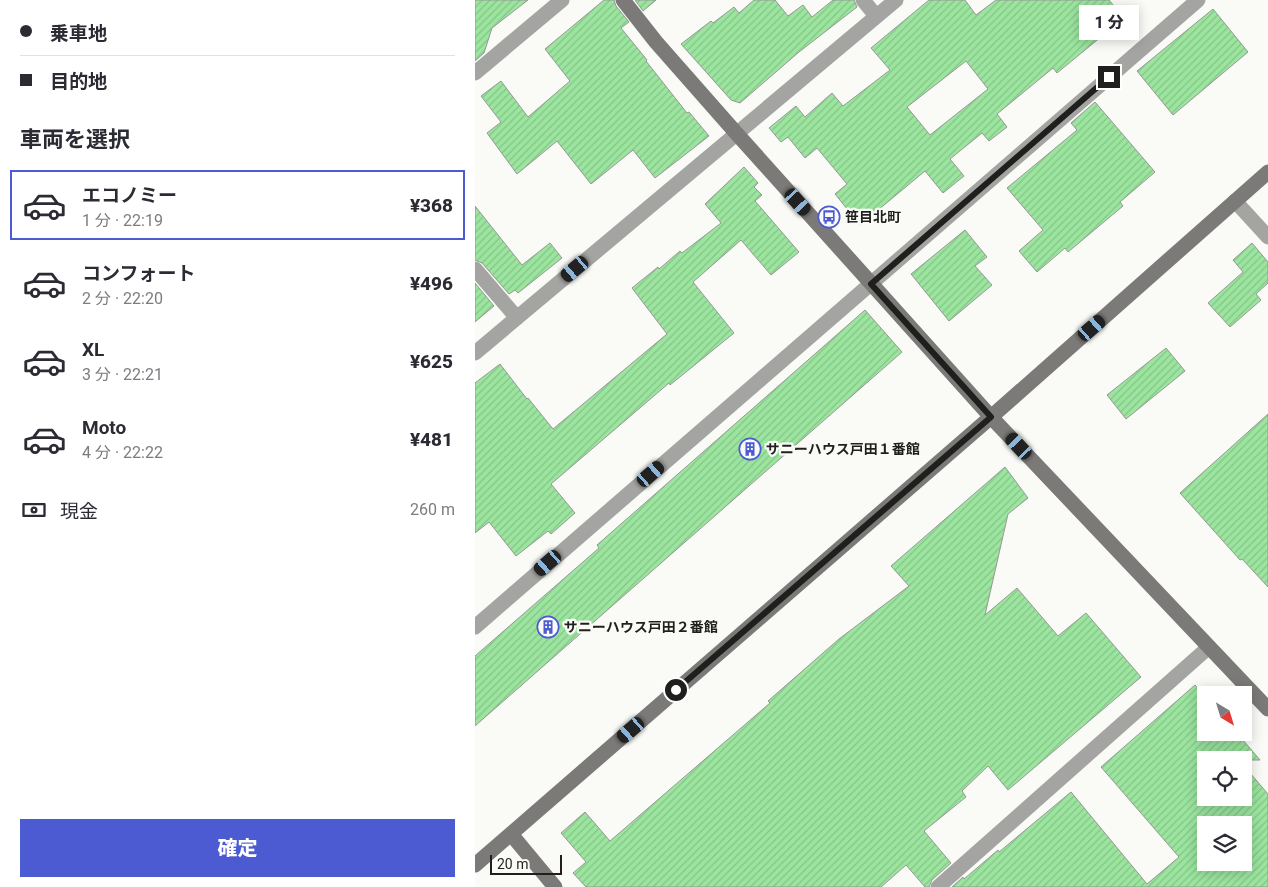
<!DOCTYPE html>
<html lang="ja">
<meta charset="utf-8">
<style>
body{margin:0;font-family:Roboto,"Noto Sans JP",sans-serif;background:#f7f7f7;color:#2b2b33;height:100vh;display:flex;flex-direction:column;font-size:19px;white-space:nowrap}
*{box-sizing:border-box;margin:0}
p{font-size:16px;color:#7c7c81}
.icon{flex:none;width:28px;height:28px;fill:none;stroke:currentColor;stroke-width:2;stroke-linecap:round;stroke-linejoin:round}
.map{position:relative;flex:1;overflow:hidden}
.drawer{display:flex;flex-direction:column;background:#fff;width:475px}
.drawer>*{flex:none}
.guide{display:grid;align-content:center;height:110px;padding:0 20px;background:#fff}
.needle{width:32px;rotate:142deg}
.fabs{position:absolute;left:722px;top:686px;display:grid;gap:10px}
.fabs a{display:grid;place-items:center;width:55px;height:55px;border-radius:0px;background:#fff;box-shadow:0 2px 12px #0003;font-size:25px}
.scale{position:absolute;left:15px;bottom:12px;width:72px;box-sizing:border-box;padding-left:5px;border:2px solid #1f1f1e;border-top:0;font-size:14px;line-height:18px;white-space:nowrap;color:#1f1f1e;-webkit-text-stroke:4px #fafbf7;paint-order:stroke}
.end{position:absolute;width:22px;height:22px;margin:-11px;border:6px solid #1f1f1e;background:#fff;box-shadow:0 0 0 2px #fff}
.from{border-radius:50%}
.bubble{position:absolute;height:35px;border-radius:0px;background:#fff;box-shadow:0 2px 12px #0003;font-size:16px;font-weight:800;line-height:35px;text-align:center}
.car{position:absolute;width:15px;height:30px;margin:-15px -8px;border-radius:6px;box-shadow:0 0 4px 1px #0007;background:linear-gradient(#222 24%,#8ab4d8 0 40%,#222 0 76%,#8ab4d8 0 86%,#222 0)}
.guide b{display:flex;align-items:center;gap:18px;height:48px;font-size:19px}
.guide b+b{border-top:1px solid #e1e1e2}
.guide i{width:12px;height:12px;background:#2b2b33}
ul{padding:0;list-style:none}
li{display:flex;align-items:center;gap:15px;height:70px;margin:0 10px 8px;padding:0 10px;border:2px solid transparent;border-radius:0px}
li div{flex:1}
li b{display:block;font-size:19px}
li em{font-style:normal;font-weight:800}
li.on{border-color:#4c5bd1}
li>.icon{width:45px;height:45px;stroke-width:1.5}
h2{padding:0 20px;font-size:22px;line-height:60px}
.pay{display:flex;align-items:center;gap:12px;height:55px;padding:0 20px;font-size:19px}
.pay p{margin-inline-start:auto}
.button{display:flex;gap:10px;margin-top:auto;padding:10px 20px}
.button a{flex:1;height:58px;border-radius:0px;background:#4c5bd1;color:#fff;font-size:20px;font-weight:800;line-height:58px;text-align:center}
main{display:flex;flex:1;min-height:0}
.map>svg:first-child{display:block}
</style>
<main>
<section class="drawer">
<div class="guide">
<b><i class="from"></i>乗車地</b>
<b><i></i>目的地</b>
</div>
<h2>車両を選択</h2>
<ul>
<li class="on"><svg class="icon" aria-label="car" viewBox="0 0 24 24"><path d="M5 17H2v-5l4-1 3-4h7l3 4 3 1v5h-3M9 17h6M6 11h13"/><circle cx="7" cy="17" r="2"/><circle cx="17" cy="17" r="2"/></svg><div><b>エコノミー</b><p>1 分 · 22:19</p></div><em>¥368</em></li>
<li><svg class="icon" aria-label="car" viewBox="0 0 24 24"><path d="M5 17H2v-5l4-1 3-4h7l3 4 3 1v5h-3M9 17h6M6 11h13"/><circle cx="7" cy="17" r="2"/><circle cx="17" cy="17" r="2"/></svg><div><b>コンフォート</b><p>2 分 · 22:20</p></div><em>¥496</em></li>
<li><svg class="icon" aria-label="car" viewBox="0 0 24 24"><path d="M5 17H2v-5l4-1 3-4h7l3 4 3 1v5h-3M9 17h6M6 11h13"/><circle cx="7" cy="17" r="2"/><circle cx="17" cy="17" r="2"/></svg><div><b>XL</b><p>3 分 · 22:21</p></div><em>¥625</em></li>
<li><svg class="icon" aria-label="car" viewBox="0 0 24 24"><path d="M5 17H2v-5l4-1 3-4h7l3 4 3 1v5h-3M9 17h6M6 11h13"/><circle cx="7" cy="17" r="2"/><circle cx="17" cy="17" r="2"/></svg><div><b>Moto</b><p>4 分 · 22:22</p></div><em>¥481</em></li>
</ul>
<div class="pay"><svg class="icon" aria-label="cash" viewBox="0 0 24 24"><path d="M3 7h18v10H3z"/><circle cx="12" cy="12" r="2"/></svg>現金<p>260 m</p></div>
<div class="button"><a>確定</a></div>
</section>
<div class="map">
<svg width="793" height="887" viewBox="0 0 793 887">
<defs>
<pattern id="building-hatch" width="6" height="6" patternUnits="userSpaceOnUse" patternTransform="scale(1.25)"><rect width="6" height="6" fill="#9be59f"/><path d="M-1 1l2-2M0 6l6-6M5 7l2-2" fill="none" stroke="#85c488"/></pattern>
</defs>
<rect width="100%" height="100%" fill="#fafbf7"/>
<path fill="url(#building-hatch)" stroke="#969896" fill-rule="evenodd" d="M0,0H53L17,28L9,53L0,61Z
M129,0H139L141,6L154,22L146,28L172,60L171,61L212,113L214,112L234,136L180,178L158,150L116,184L82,141L42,174L12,133L26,122L6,96L26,81L53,117L95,81L70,49Z
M160,0H181L168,11Z
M279,0H300L313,16L328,5L337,17L358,0H379L382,7L324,52L265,103L256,100L206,44L236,21L238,23L259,7L264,13Z
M454,0H490L501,15L521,0H634L649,18L582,73L578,68L522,114L532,127L514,141L507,133L475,159L489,176L468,193L450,171L385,225L360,194L372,184L342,148L330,158L313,137L306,142L294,128L321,106L330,117L357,93L368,106L415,70L396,48ZM491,61L513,89L455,135L432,107Z
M738,9L773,52L698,115L662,71Z
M620,102L680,172L645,202L648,206L593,252L590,248L562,272L544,251L568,230L532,188L602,130L596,123Z
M269,167L283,183L279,187L287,195L280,201L324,252L296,275L266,240L218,282L259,333L195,385L194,383L76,484L100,513L76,534L73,531L41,556L14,522L0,533V383L25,364L52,399L53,398L78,429L192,334L157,288L183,267L184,269L205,251L207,253L246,223L230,204Z
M0,206L47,265L75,243L87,258L43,293L40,290L34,294L7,263L0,260Z
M490,230L512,257L500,266L517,285L474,321L436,274Z
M777,243L793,262V283L781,294L786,300L755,327L733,303L768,272L758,260Z
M0,283L19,306L0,322Z
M390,310L427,352L0,726V656L124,548L122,545Z
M691,348L710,371L651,419L632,395Z
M793,414V587L767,559L765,560L705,493Z
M530,467L553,498L533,514L510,615L542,588L583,636L611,613L666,677L533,790L513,766L487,791L491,797L449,831L476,863L457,880L454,887H450L431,865L406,887H111L98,873L111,862L86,833L110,812L135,841L295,703L293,701L364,639L434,586L416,566Z
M720,685L731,698V732H761L785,760H731V798H769V766L793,794V887H477L488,877L489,879L523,850L524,852L596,792L672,884L704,857L626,767ZM731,825H769V862H731Z"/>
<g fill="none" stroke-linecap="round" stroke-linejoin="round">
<path stroke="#a4a4a2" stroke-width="15" d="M388,0L401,16
M0,73L87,0
M760,201L793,237
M0,269L42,318
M0,353L421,0
M0,627L723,0
M463,887L734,647"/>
<path stroke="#7b7a78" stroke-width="15" d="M148,0L181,42L262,134L516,417L793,709
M36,834L80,887
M0,865L516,417L793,172"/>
</g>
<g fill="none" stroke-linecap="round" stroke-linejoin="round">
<path stroke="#1f1f1e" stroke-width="6" d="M201,690L516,417L396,284L634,77"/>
</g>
<defs>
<g id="bus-ring" transform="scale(1.125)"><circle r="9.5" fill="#fafbf7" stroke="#4c5bd1" stroke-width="1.5"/><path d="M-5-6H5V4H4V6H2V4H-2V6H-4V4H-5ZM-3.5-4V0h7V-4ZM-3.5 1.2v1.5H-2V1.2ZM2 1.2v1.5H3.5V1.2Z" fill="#4c5bd1"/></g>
<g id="building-ring" transform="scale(1.125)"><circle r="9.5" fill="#fafbf7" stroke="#4c5bd1" stroke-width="1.5"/><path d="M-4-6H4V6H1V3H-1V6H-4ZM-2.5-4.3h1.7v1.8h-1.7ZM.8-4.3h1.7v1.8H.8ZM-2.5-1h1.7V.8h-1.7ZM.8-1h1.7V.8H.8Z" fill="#4c5bd1"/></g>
</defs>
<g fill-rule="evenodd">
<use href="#bus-ring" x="354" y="217"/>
<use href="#building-ring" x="275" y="449"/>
<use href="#building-ring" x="73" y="627"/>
</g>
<g text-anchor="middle" stroke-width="4.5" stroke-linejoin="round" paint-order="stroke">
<g font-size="14" font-weight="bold" fill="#1f1f1e" stroke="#fafbf7" text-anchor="start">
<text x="370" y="222">笹目北町</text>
<text x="291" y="454">サニーハウス戸田１番館</text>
<text x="89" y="632">サニーハウス戸田２番館</text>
</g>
</g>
</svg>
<div class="fabs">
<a><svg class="needle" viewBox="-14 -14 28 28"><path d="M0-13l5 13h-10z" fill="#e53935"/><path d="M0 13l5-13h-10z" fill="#7c7c81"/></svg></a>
<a><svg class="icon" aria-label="locate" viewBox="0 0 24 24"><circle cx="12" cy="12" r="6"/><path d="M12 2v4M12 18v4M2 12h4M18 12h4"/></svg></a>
<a><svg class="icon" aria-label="layers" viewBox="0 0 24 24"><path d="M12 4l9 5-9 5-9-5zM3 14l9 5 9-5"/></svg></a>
</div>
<div class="scale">20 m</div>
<i class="end from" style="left:201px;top:690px"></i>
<i class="end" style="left:634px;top:77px"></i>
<div class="bubble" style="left:604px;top:5px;width:60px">1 分</div>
<i class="car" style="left:323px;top:202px;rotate:138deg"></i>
<i class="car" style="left:100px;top:269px;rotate:230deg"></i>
<i class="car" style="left:617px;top:328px;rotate:49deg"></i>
<i class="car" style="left:544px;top:446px;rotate:317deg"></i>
<i class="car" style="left:176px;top:474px;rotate:49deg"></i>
<i class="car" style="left:73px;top:563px;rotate:229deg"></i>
<i class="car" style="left:156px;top:730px;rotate:229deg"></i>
</div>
</main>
